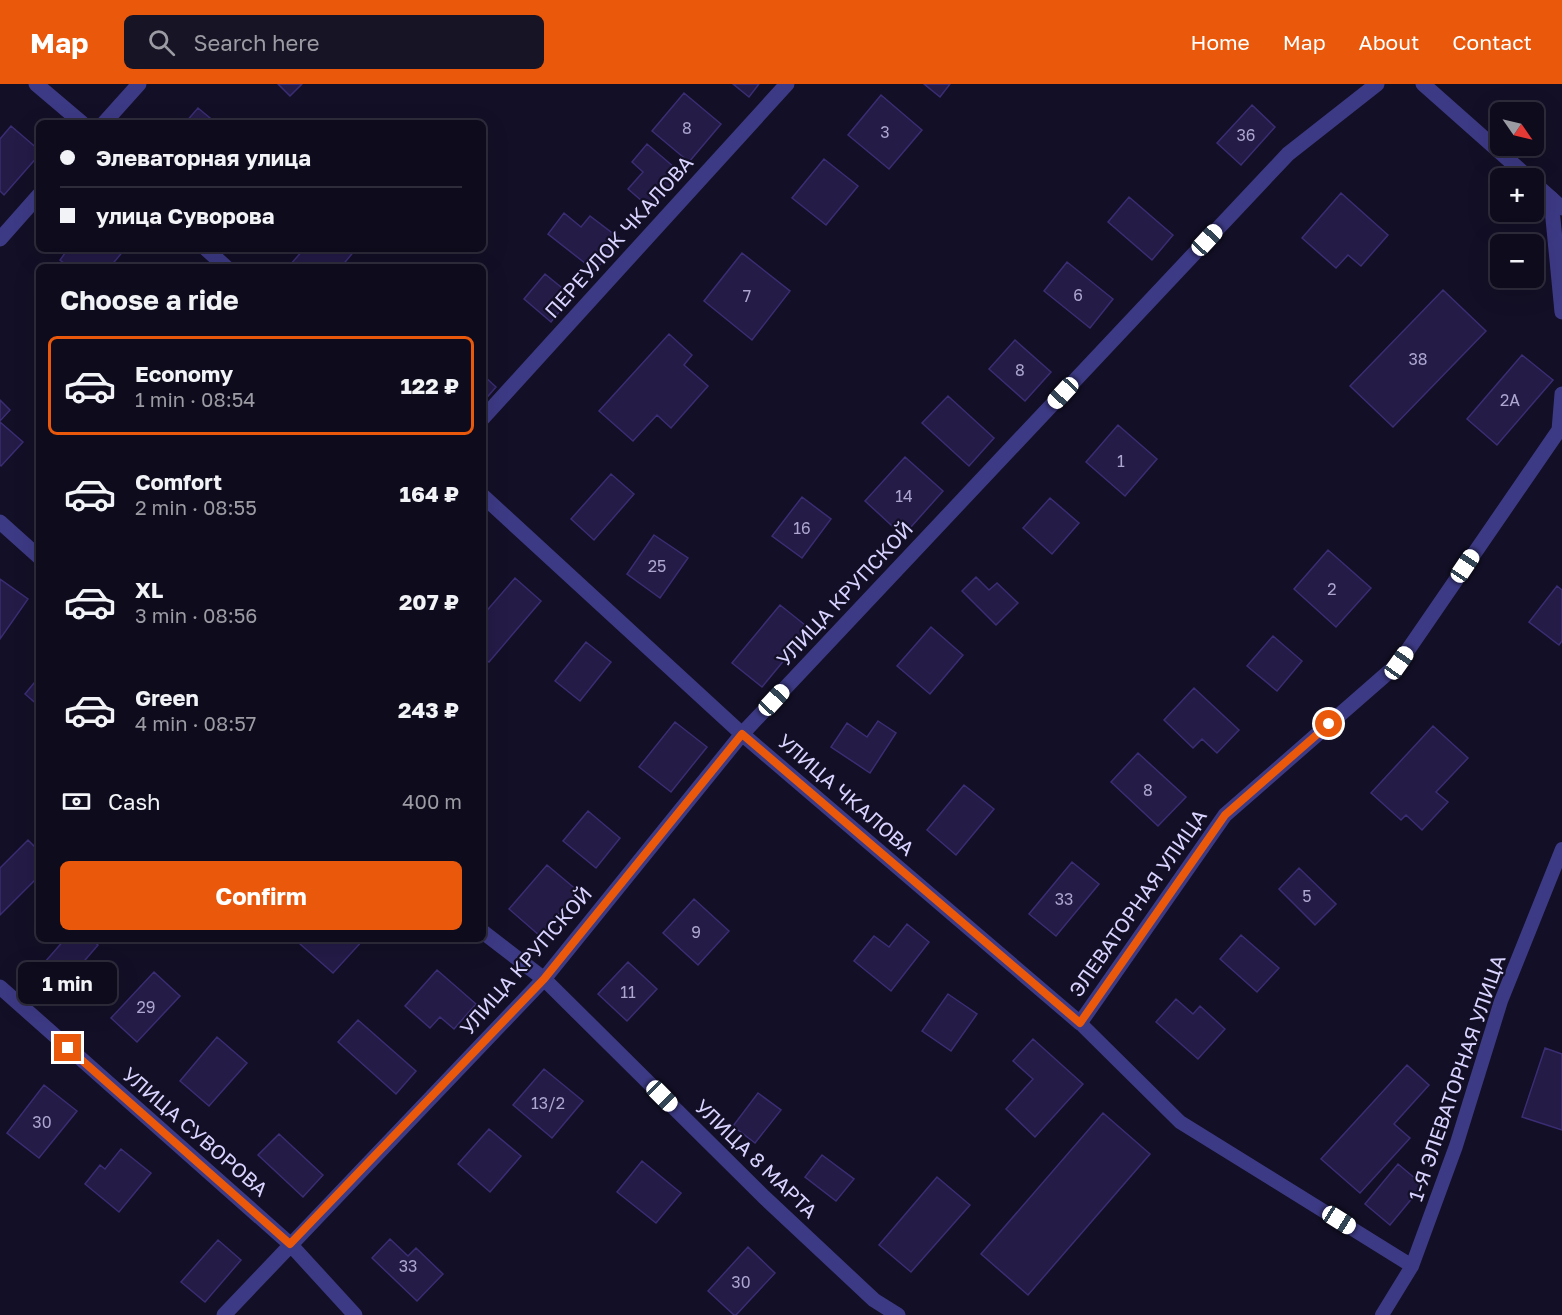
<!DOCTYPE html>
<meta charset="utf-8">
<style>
body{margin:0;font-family:"Golos Text",sans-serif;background:#171425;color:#f1f3f6;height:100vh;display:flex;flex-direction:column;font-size:22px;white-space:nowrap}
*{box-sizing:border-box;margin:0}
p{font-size:20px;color:#9b9ba3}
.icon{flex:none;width:33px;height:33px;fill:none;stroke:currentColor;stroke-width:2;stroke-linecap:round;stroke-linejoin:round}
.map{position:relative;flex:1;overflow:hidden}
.panel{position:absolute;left:36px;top:180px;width:450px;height:678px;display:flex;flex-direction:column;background:#0e0b1c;border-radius:9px;box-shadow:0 6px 24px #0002,0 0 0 2px #2e2b3b}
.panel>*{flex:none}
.banner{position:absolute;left:36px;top:36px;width:450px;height:132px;border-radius:9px;box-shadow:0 6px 24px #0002,0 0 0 2px #2e2b3b;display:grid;align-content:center;height:132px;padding:0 24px;background:#0e0b1c}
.needle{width:39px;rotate:124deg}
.controls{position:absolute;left:1490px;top:18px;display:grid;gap:12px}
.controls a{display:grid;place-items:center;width:54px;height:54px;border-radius:9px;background:#0e0b1c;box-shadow:0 6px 24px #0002,0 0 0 2px #2e2b3b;font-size:30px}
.end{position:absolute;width:27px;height:27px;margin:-14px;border:8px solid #ea580c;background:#fff;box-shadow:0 0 0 3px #fff}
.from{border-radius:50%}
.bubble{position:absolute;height:42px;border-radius:9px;background:#0e0b1c;box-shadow:0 6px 24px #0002,0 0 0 2px #2e2b3b;font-size:20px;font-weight:700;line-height:42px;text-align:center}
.car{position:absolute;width:18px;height:36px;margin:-18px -9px;border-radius:8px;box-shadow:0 0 4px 2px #0007;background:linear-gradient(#fff 24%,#345 0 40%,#fff 0 76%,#345 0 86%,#fff 0)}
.banner b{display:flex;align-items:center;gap:21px;height:57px;font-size:22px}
.banner b+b{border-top:2px solid #2e2b3b}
.banner i{width:15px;height:15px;background:#f1f3f6}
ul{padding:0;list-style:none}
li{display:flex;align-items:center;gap:18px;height:99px;margin:0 12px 9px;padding:0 12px;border:3px solid transparent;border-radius:9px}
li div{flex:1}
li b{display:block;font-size:22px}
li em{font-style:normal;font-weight:700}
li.active{border-color:#ea580c}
li>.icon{width:54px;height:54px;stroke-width:1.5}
h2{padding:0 24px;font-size:27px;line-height:72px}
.pay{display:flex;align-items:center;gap:15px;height:66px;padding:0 24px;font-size:22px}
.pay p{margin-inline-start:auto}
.action{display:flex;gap:12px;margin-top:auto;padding:12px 24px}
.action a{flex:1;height:69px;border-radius:9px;background:#ea580c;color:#fff;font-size:24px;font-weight:700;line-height:69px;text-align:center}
header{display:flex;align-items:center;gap:36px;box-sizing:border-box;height:84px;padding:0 30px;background:#ea580c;color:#fff}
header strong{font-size:28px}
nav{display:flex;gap:33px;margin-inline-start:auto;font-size:21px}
.search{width:420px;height:54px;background:#171425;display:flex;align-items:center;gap:15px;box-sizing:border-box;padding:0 21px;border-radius:9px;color:#9b9ba3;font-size:22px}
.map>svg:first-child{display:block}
</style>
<header>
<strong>Map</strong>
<div class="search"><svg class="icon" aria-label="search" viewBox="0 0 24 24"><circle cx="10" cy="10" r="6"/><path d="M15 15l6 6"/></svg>Search here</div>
<nav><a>Home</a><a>Map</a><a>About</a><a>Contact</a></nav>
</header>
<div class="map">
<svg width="1562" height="1231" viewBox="0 0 1562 1231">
<rect width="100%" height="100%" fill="#130f26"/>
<path fill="#241b47" stroke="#3b2d73" stroke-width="1.5" d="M278,0H302L290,12Z
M733,0H759L749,13Z
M924,0H950L940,13Z
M684,9L721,40L689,78L652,47Z
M881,11L922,46L889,85L848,51Z
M1252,21L1275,43L1241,81L1217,59Z
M198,24L216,39H185Z
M11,42L39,66V71L4,111L0,107V55Z
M647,60L681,89L650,124L628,105L643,88L632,78Z
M824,75L858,102L826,141L792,114Z
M1341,109L1388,151L1361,182L1348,171L1336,184L1302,154Z
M1129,113L1173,151L1152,176L1108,138Z
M564,129L581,143L590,132L620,155L595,187L548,150Z
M68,165H125L110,183H69L60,176Z
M304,165H356L341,183H291L289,182Z
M742,169L790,207L752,256L704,217Z
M1067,178L1113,215L1090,244L1044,207Z
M545,190L572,212L551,238L524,215Z
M1443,206L1486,247L1393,343L1350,302Z
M669,250L692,271L684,281L708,302L671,344L657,331L633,357L599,327Z
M1015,256L1051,288L1025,317L989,285Z
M1522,271L1553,296L1497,361L1467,335Z
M483,291L496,303L483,318Z
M948,312L994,354L969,382L922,339Z
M0,316L10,326L0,337Z
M0,338L23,358L1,382L0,381Z
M1118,341L1157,375L1125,412L1086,378Z
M905,373L943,407L903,452L865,417Z
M611,390L634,410L594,456L571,435Z
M802,413L831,435L802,474L772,452Z
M1050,414L1079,439L1052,470L1023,444Z
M654,451L688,474L660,514L627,490Z
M1328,466L1371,504L1336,543L1294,505Z
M976,493L989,506L997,499L1018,519L996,541L962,507Z
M515,494L541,517L489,578L483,574V531Z
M0,495L28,515L0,555Z
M1557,502L1562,506V557L1559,561L1529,538Z
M780,521L810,545L762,603L732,579Z
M931,543L963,571L930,610L897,582Z
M1273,552L1302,577L1277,607L1247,582Z
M586,558L611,578L580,617L555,597Z
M39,593V622L25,610Z
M1194,604L1239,646L1217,669L1202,655L1193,664L1164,636Z
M878,637L896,649L870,689L831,663L847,639L867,653Z
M675,638L707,663L671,708L639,683Z
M1433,642L1468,674L1436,708L1448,718L1422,746L1406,731L1401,736L1371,709Z
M1138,669L1186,713L1158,742L1111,698Z
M964,701L994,725L956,771L927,746Z
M588,727L620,754L596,784L563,757Z
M28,756L39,767V792L0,831V784Z
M1072,778L1099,800L1056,852L1029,830Z
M547,781L578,807L540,852L509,825Z
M1299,784L1336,820L1315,841L1279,805Z
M694,815L729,847L698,881L663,849Z
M907,840L929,858L891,907L854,877L874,852L889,863Z
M1241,851L1279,884L1257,908L1220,875Z
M65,855H91L98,861L67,897L45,878Z
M305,855H364L333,889L300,860Z
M628,878L657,905L627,937L598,910Z
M437,886L476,920L454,945L440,933L430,944L405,922Z
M154,888L180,912L137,958L111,934Z
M948,910L977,930L951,967L922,947Z
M1176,915L1193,930L1200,922L1225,945L1198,975L1156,938Z
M358,936L416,987L396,1010L338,958Z
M217,953L247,979L209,1022L180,997Z
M1033,955L1083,1000L1035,1053L1006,1025L1033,995L1013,977Z
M1545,964L1562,970V1046L1522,1033Z
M1407,981L1429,1001L1394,1040L1410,1054L1360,1109L1321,1075Z
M544,985L583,1017L552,1054L513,1021Z
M44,1001L77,1027L39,1074L7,1049Z
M758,1009L781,1026L755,1059L733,1042Z
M1103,1029L1150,1070L1028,1211L981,1170Z
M489,1045L521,1072L490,1108L458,1080Z
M279,1050L323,1091L303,1113L258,1071Z
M121,1065L151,1089L119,1128L85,1100L100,1081L105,1085Z
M822,1071L854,1095L836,1117L805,1093Z
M642,1077L681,1109L656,1139L617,1108Z
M1398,1080L1423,1101L1390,1141L1365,1120Z
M937,1093L970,1121L911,1188L879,1161Z
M390,1155L408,1172L416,1164L443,1190L417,1217L372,1174Z
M218,1156L241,1176L205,1218L181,1198Z
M748,1163L775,1189L736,1231H734L708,1207Z"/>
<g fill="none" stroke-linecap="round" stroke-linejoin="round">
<path stroke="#3d3a85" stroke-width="14" d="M1080,939L1180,1038L1412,1182
M1382,1231L1412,1182L1456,1062L1501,917L1562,765"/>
<path stroke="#3d3a85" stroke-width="15" d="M36,0L82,39
M104,39L139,0
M1551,114L1562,228
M0,155L39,111
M206,165L226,183
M483,334L787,0
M483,412L742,650L1080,939L1225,731L1399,579L1559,346L1562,310
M0,438L39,473
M483,848L544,895L764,1113L874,1216L898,1231
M0,903L290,1160L355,1231
M224,1231L544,895L742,650L1288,70L1377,0"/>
<path stroke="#3d3a85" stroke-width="15" d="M1423,0L1529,94
M1533,98L1562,124"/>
</g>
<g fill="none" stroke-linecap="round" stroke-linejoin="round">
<path stroke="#ea580c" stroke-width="8" d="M68,964L290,1160L544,895L742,650L1080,939L1225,731L1329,640"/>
</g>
<g text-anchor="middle" stroke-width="4.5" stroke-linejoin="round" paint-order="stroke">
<g font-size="16" fill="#aca6d1">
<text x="687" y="50">8</text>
<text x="885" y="54">3</text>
<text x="1246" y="57">36</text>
<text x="1078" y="217">6</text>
<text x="747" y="218">7</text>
<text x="1418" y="281">38</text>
<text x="1020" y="292">8</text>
<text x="1510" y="322">2А</text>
<text x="1121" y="383">1</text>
<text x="904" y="418">14</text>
<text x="802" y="450">16</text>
<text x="657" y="488">25</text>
<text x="1332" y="511">2</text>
<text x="1148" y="712">8</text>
<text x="1307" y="818">5</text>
<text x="1064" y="821">33</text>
<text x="696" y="854">9</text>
<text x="628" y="914">11</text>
<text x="146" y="929">29</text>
<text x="548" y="1025">13/2</text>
<text x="42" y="1044">30</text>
<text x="408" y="1188">33</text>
<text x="741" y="1204">30</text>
</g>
<g font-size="20" fill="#d9d4ff" stroke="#130f26">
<text transform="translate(619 153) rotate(-48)" y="7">ПЕРЕУЛОК ЧКАЛОВА</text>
<text transform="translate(845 510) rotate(-47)" y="7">УЛИЦА КРУПСКОЙ</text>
<text transform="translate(846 711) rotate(41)" y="7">УЛИЦА ЧКАЛОВА</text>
<text transform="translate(1138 819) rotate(-55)" y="7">ЭЛЕВАТОРНАЯ УЛИЦА</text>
<text transform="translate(526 877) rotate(-49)" y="7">УЛИЦА КРУПСКОЙ</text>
<text transform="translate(1457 994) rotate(-71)" y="7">1-Я ЭЛЕВАТОРНАЯ УЛИЦА</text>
<text transform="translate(195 1048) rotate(41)" y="7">УЛИЦА СУВОРОВА</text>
<text transform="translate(756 1075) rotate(44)" y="7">УЛИЦА 8 МАРТА</text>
</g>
</g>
</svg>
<div class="controls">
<a><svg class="needle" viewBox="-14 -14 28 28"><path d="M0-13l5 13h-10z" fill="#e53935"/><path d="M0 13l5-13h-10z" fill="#9b9ba3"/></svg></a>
<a>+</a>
<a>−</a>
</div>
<i class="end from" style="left:1329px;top:640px"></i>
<i class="end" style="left:68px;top:964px"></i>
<div class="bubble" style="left:18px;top:878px;width:99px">1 min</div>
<i class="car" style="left:1207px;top:156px;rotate:43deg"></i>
<i class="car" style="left:1063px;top:309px;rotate:223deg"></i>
<i class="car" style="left:1465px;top:482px;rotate:34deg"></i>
<i class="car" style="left:1399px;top:579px;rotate:35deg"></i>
<i class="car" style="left:774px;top:616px;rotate:43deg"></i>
<i class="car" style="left:662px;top:1012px;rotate:135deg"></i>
<i class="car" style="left:1339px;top:1136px;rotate:122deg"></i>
<div class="banner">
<b><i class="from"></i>Элеваторная улица</b>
<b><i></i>улица Суворова</b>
</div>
<section class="panel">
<h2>Choose a ride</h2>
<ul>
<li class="active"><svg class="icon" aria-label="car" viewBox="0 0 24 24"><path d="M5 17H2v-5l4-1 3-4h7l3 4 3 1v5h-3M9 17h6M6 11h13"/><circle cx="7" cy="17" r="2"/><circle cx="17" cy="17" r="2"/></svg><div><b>Economy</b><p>1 min · 08:54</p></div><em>122 ₽</em></li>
<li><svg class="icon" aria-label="car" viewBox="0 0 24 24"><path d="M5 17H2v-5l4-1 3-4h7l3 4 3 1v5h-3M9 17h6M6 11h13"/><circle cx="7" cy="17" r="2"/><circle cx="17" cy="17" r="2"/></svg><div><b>Comfort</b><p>2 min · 08:55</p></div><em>164 ₽</em></li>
<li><svg class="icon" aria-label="car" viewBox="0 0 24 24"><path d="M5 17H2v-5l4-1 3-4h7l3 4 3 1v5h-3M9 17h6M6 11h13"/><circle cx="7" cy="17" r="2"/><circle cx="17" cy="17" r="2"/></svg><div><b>XL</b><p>3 min · 08:56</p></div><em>207 ₽</em></li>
<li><svg class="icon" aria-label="car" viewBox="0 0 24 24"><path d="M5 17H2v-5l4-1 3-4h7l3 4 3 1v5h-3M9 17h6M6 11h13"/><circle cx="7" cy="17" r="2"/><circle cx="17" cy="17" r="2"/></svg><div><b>Green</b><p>4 min · 08:57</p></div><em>243 ₽</em></li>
</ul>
<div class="pay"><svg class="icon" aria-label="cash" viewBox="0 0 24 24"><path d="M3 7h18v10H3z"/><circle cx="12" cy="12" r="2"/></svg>Cash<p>400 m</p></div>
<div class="action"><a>Confirm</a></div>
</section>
</div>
